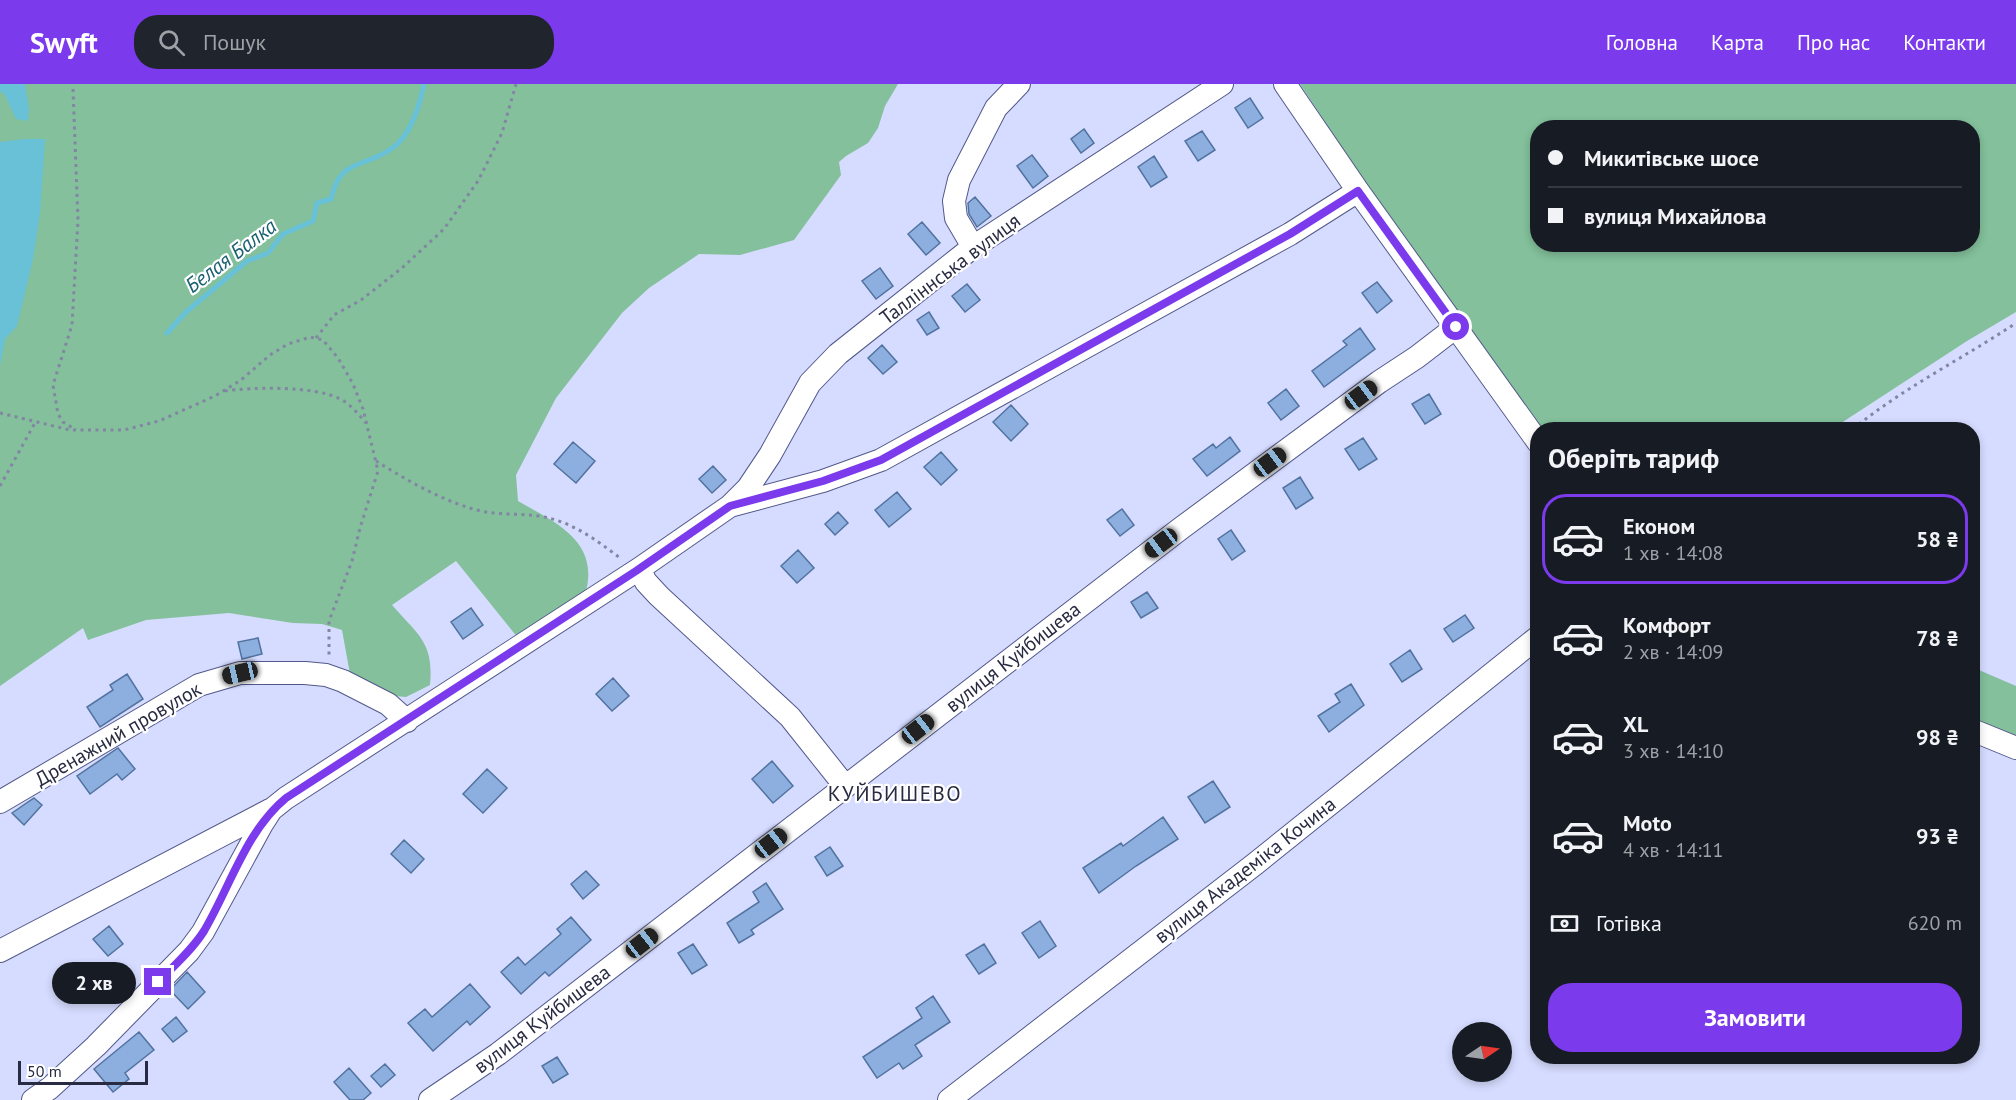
<!DOCTYPE html>
<html lang="uk">
<meta charset="utf-8">
<style>
body{margin:0;font-family:"PT Sans",sans-serif;background:#20242c;color:#f1f3f6;height:100vh;display:flex;flex-direction:column;font-size:22px;white-space:nowrap}
*{box-sizing:border-box;margin:0}
p{font-size:20px;color:#9ea1a6}
.icon{flex:none;width:33px;height:33px;fill:none;stroke:currentColor;stroke-width:2;stroke-linecap:round;stroke-linejoin:round}
.map{position:relative;flex:1;overflow:hidden}
.drawer{position:absolute;left:1530px;top:338px;width:450px;height:642px;display:flex;flex-direction:column;background:#171b24;border-radius:24px;box-shadow:0 3px 9px #0003}
.drawer>*{flex:none}
.hud{position:absolute;left:1530px;top:36px;width:450px;height:132px;border-radius:24px;box-shadow:0 3px 9px #0003;display:grid;align-content:center;height:132px;padding:0 18px;background:#171b24}
.needle{width:39px;rotate:77deg}
.fabs{position:absolute;left:1452px;top:938px;display:grid;gap:12px}
.fabs a{display:grid;place-items:center;width:60px;height:60px;border-radius:50%;background:#171b24;box-shadow:0 3px 9px #0003;font-size:30px}
.scale{position:absolute;left:18px;bottom:15px;width:130px;box-sizing:border-box;padding-left:6px;border:3px solid #282b41;border-top:0;font-size:16px;line-height:21px;white-space:nowrap;color:#282b41;-webkit-text-stroke:4px #fff;paint-order:stroke}
.end{position:absolute;width:27px;height:27px;margin:-14px;border:8px solid #7c3aed;background:#fff;box-shadow:0 0 0 3px #fff}
.from{border-radius:50%}
.bubble{position:absolute;height:42px;border-radius:21px;background:#171b24;box-shadow:0 3px 9px #0003;font-size:20px;font-weight:700;line-height:42px;text-align:center}
.car{position:absolute;width:18px;height:36px;margin:-18px -9px;border-radius:8px;box-shadow:0 0 4px 2px #0007;background:linear-gradient(#222 24%,#8ab4d8 0 40%,#222 0 76%,#8ab4d8 0 86%,#222 0)}
.hud b{display:flex;align-items:center;gap:21px;height:57px;font-size:22px}
.hud b+b{border-top:2px solid #363941}
.hud i{width:15px;height:15px;background:#f1f3f6}
ul{padding:0;list-style:none}
li{display:flex;align-items:center;gap:18px;height:90px;margin:0 12px 9px;padding:0 6px;border:3px solid transparent;border-radius:24px}
li div{flex:1}
li b{display:block;font-size:22px}
li em{font-style:normal;font-weight:700}
li.on{border-color:#7c3aed}
li>.icon{width:54px;height:54px;stroke-width:1.5}
h2{padding:0 18px;font-size:27px;line-height:72px}
.pay{display:flex;align-items:center;gap:15px;height:66px;padding:0 18px;font-size:22px}
.pay p{margin-inline-start:auto}
.button{display:flex;gap:12px;margin-top:auto;padding:12px 18px}
.button a{flex:1;height:69px;border-radius:24px;background:#7c3aed;color:#fff;font-size:24px;font-weight:700;line-height:69px;text-align:center}
header{display:flex;align-items:center;gap:36px;box-sizing:border-box;height:84px;padding:0 30px;background:#7c3aed;color:#fff}
header strong{font-size:28px}
nav{display:flex;gap:33px;margin-inline-start:auto;font-size:21px}
.search{width:420px;height:54px;background:#20242c;display:flex;align-items:center;gap:15px;box-sizing:border-box;padding:0 21px;border-radius:24px;color:#9ea1a6;font-size:22px}
.map>svg:first-child{display:block}
</style>
<header>
<strong>Swyft</strong>
<div class="search"><svg class="icon" aria-label="search" viewBox="0 0 24 24"><circle cx="10" cy="10" r="6"/><path d="M15 15l6 6"/></svg>Пошук</div>
<nav><a>Головна</a><a>Карта</a><a>Про нас</a><a>Контакти</a></nav>
</header>
<div class="map">
<svg width="2016" height="1016" viewBox="0 0 2016 1016">
<rect width="100%" height="100%" fill="#d6dcff"/>
<path fill="#83c09b" fill-rule="evenodd" d="M0,0H898L885,22L878,44L868,59L846,72L839,78L841,91L794,156L740,171L699,170L649,204L622,229L556,314L516,391L518,417C554,438 599,456 586,507L518,554L456,477L392,521C418,551 434,558 430,601L406,613L383,611L350,590L342,546L322,540L293,539L229,529L146,536L88,556L83,544L0,602Z
M1300,0H2016V228L1967,257L1832,345H1538L1458,238ZM1538,44H1972V160H1538Z
M1972,583L2016,602V658L1973,641Z"/>
<path fill="#69c1d8" d="M0,0H25L29,25L28,37L16,35L5,11L0,7Z
M25,55H45L40,129L33,175L17,242L5,255L0,282V58Z"/>
<g fill="none" stroke-linecap="round" stroke-linejoin="round">
<path stroke="#69c1d8" stroke-width="5" d="M167,249L186,228L247,177L268,169L283,150L313,137L317,119L331,115C340,74 362,85 391,65C410,53 420,21 424,0"/>
</g>
<path fill="#8cafdf" stroke="#52729f" stroke-width="1.5" d="M1250,14L1263,34L1248,44L1235,24Z
M1084,45L1094,59L1081,69L1071,55Z
M1202,47L1215,66L1198,77L1185,57Z
M1032,71L1048,92L1033,104L1017,82Z
M1154,72L1167,93L1151,103L1138,83Z
M975,113L991,132L977,143L969,130L968,119Z
M922,138L940,159L926,171L908,150Z
M880,184L893,202L876,215L862,197Z
M1377,198L1392,217L1377,229L1362,209Z
M967,200L980,216L965,228L952,212Z
M929,228L939,244L927,251L917,236Z
M1360,244L1375,265L1324,303L1312,287L1347,261L1343,257Z
M882,261L897,278L883,290L868,274Z
M1286,305L1299,322L1281,336L1268,319Z
M1429,310L1441,330L1425,340L1412,320Z
M1011,321L1028,340L1011,357L993,338Z
M1230,353L1240,367L1207,392L1193,375L1213,360L1216,364Z
M1363,354L1377,375L1359,386L1345,365Z
M573,358L595,377L576,399L554,380Z
M941,368L957,386L941,401L924,383Z
M713,382L726,396L712,409L699,395Z
M1300,393L1313,414L1296,425L1283,404Z
M897,408L911,425L889,443L875,426Z
M1122,425L1134,441L1120,452L1107,436Z
M838,428L848,439L835,451L825,440Z
M1231,446L1245,467L1232,476L1218,455Z
M798,466L814,484L797,499L781,482Z
M1147,508L1158,524L1141,534L1131,518Z
M471,524L483,541L463,555L451,538Z
M1465,531L1474,544L1453,558L1444,545Z
M258,554L262,570L242,575L238,558Z
M1410,566L1422,585L1402,598L1390,580Z
M127,590L143,615L100,643L87,623L113,606L110,601Z
M613,594L629,612L612,627L596,610Z
M1351,600L1364,621L1329,648L1318,632L1340,618L1335,610Z
M118,664L135,685L122,696L117,690L90,710L77,692Z
M772,677L793,702L773,719L752,695Z
M487,685L507,704L483,729L463,710Z
M1213,697L1230,723L1205,739L1188,713Z
M34,714L42,721L24,741L12,729Z
M1163,733L1178,755L1136,782L1099,809L1083,784L1121,759L1123,762Z
M404,756L424,775L411,789L391,770Z
M830,763L843,782L827,792L815,773Z
M586,787L599,801L583,815L571,800Z
M766,799L783,825L751,846L754,850L739,859L727,839L759,818L753,808Z
M571,833L591,856L549,892L545,888L521,910L501,888L518,873L525,881L561,850L557,845Z
M1040,837L1056,862L1039,874L1022,849Z
M109,842L123,860L108,872L93,855Z
M693,860L707,881L692,890L678,869Z
M984,860L996,879L979,890L966,871Z
M187,888L205,908L188,925L170,906Z
M470,900L490,923L470,941L467,937L433,967L408,939L425,925L432,933Z
M933,912L950,938L915,961L922,972L903,985L899,979L877,994L863,973L922,934L916,924Z
M176,933L187,947L173,958L162,945Z
M139,948L154,966L125,989L129,995L113,1008L94,985Z
M557,973L568,990L553,999L542,982Z
M385,980L395,991L381,1003L371,992Z
M349,984L371,1009L363,1016H350L334,998Z"/>
<g fill="none" stroke-linecap="round" stroke-linejoin="round">
<g stroke="#52598a" stroke-width="24">
<path id="minor" d="M1285,0L1358,107L1538,358
M973,163L956,134L954,117L959,96L996,24L1019,0
M731,421L748,404L770,371L810,299L838,270L973,163L1222,0
M639,485L646,498L659,512L790,633L845,702
M1972,646L2016,664
M0,718L199,601L240,589H305L326,591L343,597L388,620L407,637
M0,867L270,726
M33,1016L50,1004L96,962L189,867L203,848L262,740L271,726L286,714L639,485L730,422L823,397L881,376L1290,150L1358,107
M430,1016L498,970L1180,445L1379,298L1417,273L1456,243
M949,1016L1255,780L1538,553"/>
</g>
<path stroke="#8286a3" stroke-width="3" stroke-dasharray="3 4.5" stroke-linecap="butt" d="M73,5L78,136L72,241L53,301L58,330L63,338L76,346
M316,254L334,231L361,216L402,184L444,145L478,97L502,49L516,0
M225,307C252,303 313,302 338,314C350,319 358,330 366,339
M0,329L70,346H124L159,337L215,312L241,296L270,271L288,260L310,253L323,256L338,274L353,300L363,325L378,387L360,444L352,477L329,537V572
M1853,345C1903,304 1962,275 2016,239
M376,377C405,395 437,414 470,424C493,432 516,429 539,432C571,437 595,455 620,474
M0,402L36,337"/>
<use href="#minor" stroke="#fff" stroke-width="22"/>
</g>
<g fill="none" stroke-linecap="round" stroke-linejoin="round">
<path stroke="#7c3aed" stroke-width="8" d="M158,898C174,882 192,866 204,847C230,803 246,747 286,714L636,487L730,422L823,397L881,376L1290,150L1358,107L1456,243"/>
</g>
<g text-anchor="middle" stroke-width="4.5" stroke-linejoin="round" paint-order="stroke">
<g font-size="20" fill="#282b41" stroke="#fff">
<text transform="translate(950 185) rotate(-37)" y="7">Талліннська вулиця</text>
<text transform="translate(1013 573) rotate(-38)" y="7">вулиця Куйбишева</text>
<text transform="translate(118 650) rotate(-30)" y="7">Дренажний провулок</text>
<text transform="translate(1245 786) rotate(-38)" y="7">вулиця Академіка Кочина</text>
<text transform="translate(542 935) rotate(-37)" y="7">вулиця Куйбишева</text>
</g>
<g font-size="21" font-style="italic" fill="#196171" stroke="#fff">
<text transform="translate(231 172) rotate(-37)" y="7">Белая Балка</text>
</g>
<g font-size="21" letter-spacing="1.5" fill="#282b41" stroke="#fff">
<text x="895" y="717">КУЙБИШЕВО</text>
</g>
</g>
</svg>
<div class="fabs">
<a><svg class="needle" viewBox="-14 -14 28 28"><path d="M0-13l5 13h-10z" fill="#e53935"/><path d="M0 13l5-13h-10z" fill="#9ea1a6"/></svg></a>
</div>
<div class="scale">50 m</div>
<i class="end from" style="left:1456px;top:243px"></i>
<i class="end" style="left:158px;top:898px"></i>
<div class="bubble" style="left:52px;top:878px;width:84px">2 хв</div>
<i class="car" style="left:1361px;top:311px;rotate:53deg"></i>
<i class="car" style="left:1270px;top:378px;rotate:53deg"></i>
<i class="car" style="left:1161px;top:459px;rotate:233deg"></i>
<i class="car" style="left:240px;top:589px;rotate:257deg"></i>
<i class="car" style="left:918px;top:645px;rotate:52deg"></i>
<i class="car" style="left:771px;top:759px;rotate:52deg"></i>
<i class="car" style="left:642px;top:859px;rotate:52deg"></i>
<div class="hud">
<b><i class="from"></i>Микитівське шосе</b>
<b><i></i>вулиця Михайлова</b>
</div>
<section class="drawer">
<h2>Оберіть тариф</h2>
<ul>
<li class="on"><svg class="icon" aria-label="car" viewBox="0 0 24 24"><path d="M5 17H2v-5l4-1 3-4h7l3 4 3 1v5h-3M9 17h6M6 11h13"/><circle cx="7" cy="17" r="2"/><circle cx="17" cy="17" r="2"/></svg><div><b>Економ</b><p>1 хв · 14:08</p></div><em>58 ₴</em></li>
<li><svg class="icon" aria-label="car" viewBox="0 0 24 24"><path d="M5 17H2v-5l4-1 3-4h7l3 4 3 1v5h-3M9 17h6M6 11h13"/><circle cx="7" cy="17" r="2"/><circle cx="17" cy="17" r="2"/></svg><div><b>Комфорт</b><p>2 хв · 14:09</p></div><em>78 ₴</em></li>
<li><svg class="icon" aria-label="car" viewBox="0 0 24 24"><path d="M5 17H2v-5l4-1 3-4h7l3 4 3 1v5h-3M9 17h6M6 11h13"/><circle cx="7" cy="17" r="2"/><circle cx="17" cy="17" r="2"/></svg><div><b>XL</b><p>3 хв · 14:10</p></div><em>98 ₴</em></li>
<li><svg class="icon" aria-label="car" viewBox="0 0 24 24"><path d="M5 17H2v-5l4-1 3-4h7l3 4 3 1v5h-3M9 17h6M6 11h13"/><circle cx="7" cy="17" r="2"/><circle cx="17" cy="17" r="2"/></svg><div><b>Moto</b><p>4 хв · 14:11</p></div><em>93 ₴</em></li>
</ul>
<div class="pay"><svg class="icon" aria-label="cash" viewBox="0 0 24 24"><path d="M3 7h18v10H3z"/><circle cx="12" cy="12" r="2"/></svg>Готівка<p>620 m</p></div>
<div class="button"><a>Замовити</a></div>
</section>
</div>
